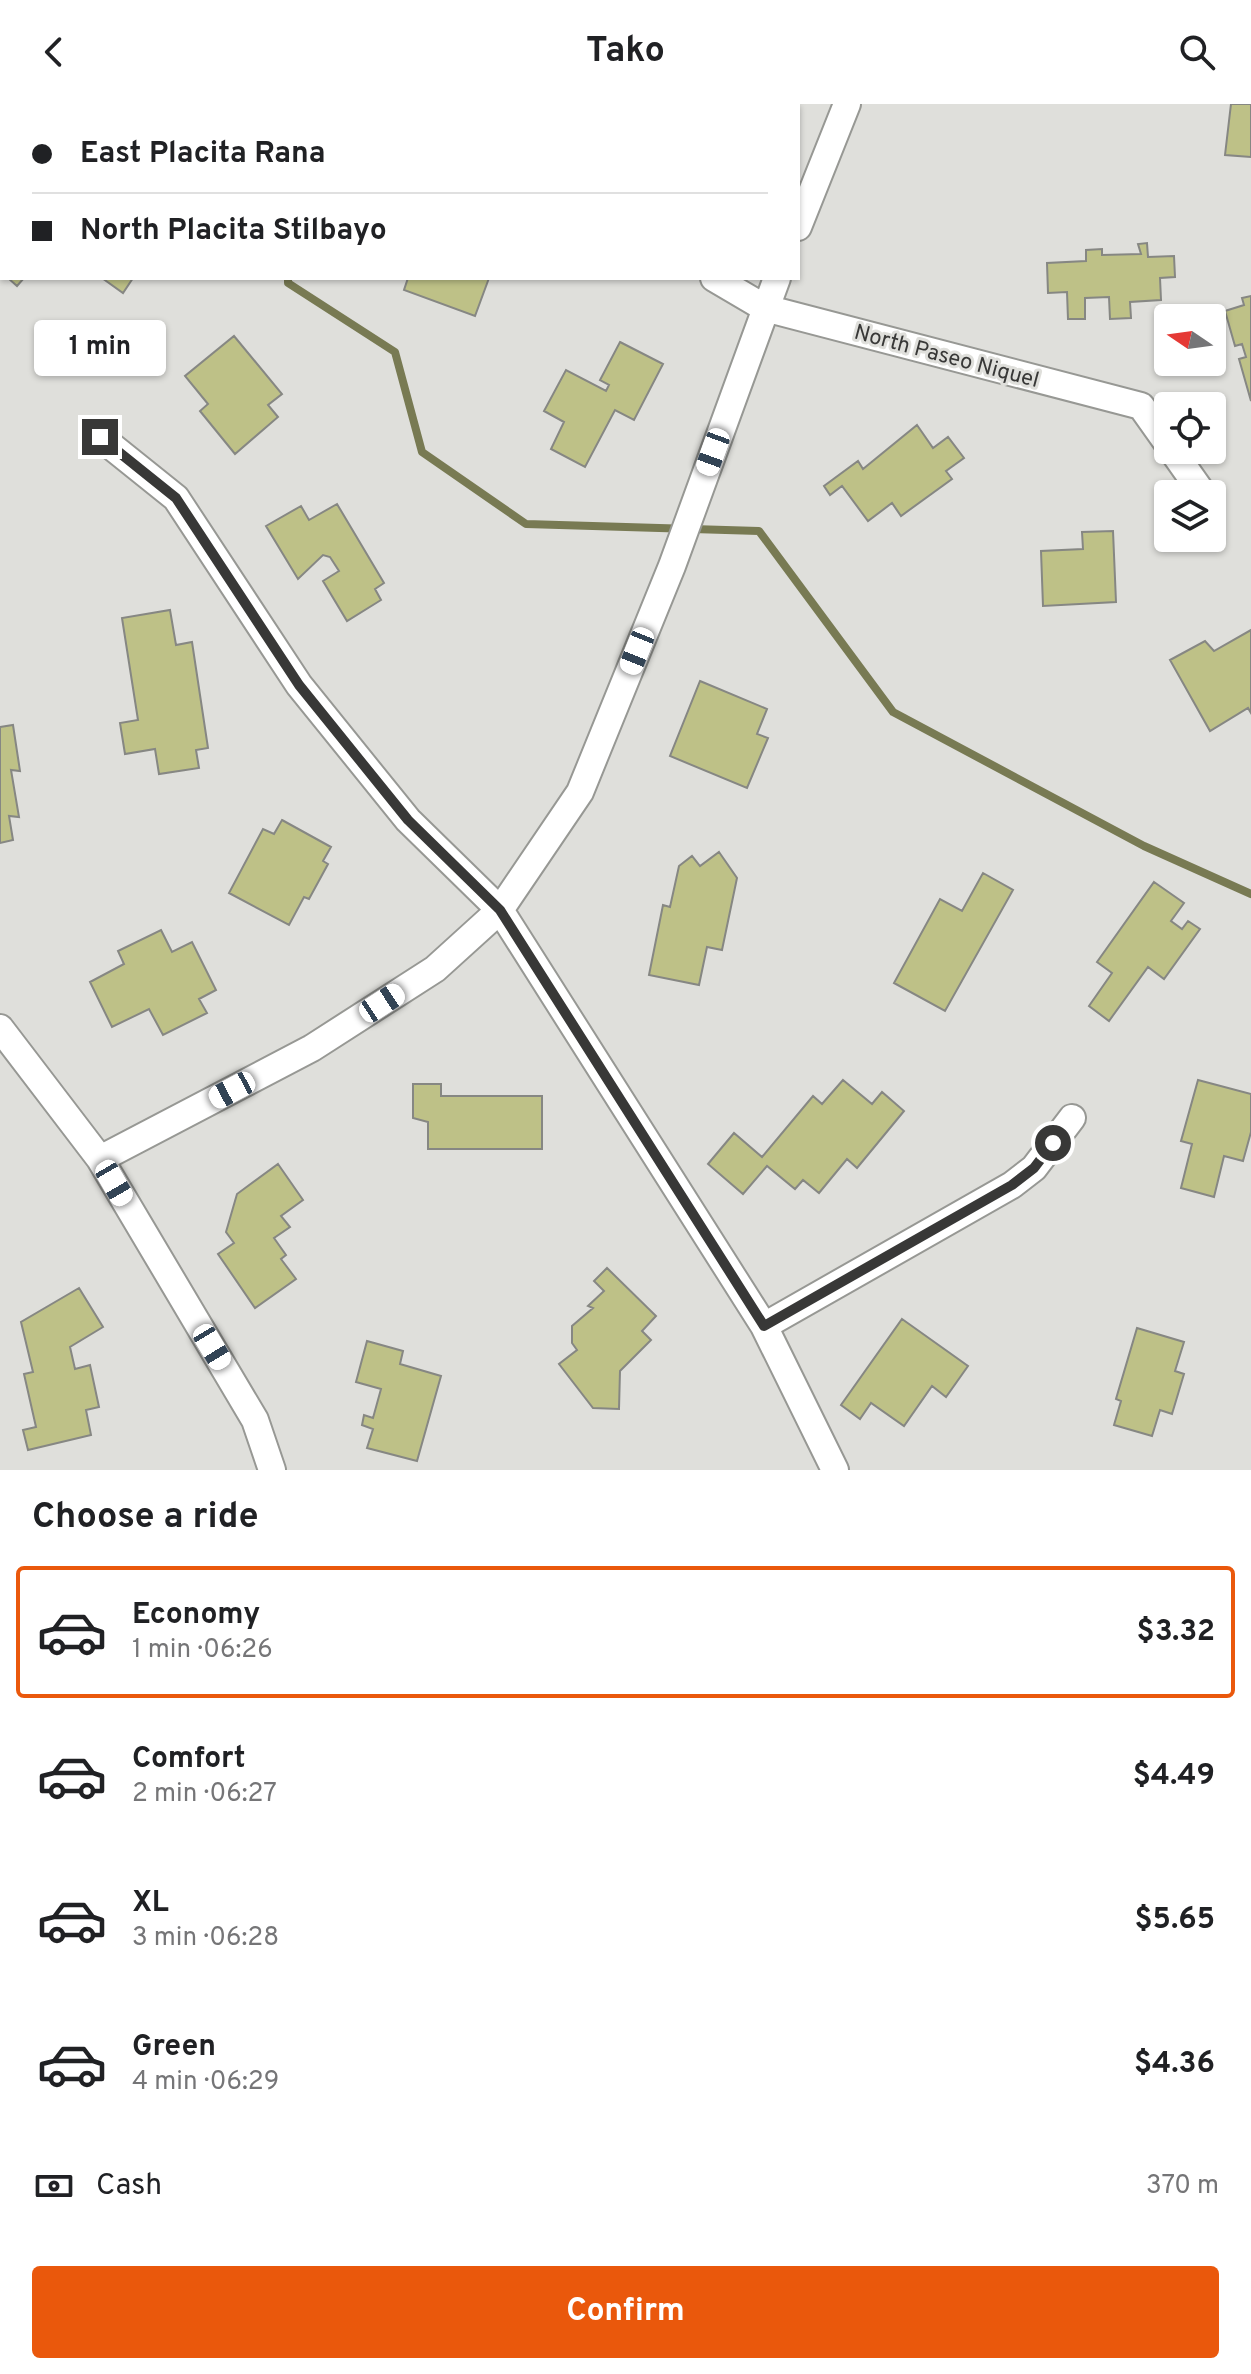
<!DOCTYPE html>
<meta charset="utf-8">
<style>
body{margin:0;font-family:Overpass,sans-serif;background:#f2f2f2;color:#202124;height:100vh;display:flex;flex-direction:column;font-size:30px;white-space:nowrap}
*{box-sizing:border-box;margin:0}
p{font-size:26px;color:#757577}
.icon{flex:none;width:44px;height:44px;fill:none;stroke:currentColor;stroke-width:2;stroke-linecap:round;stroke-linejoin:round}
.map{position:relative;height:1366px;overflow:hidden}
.sheet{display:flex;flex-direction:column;background:#fff;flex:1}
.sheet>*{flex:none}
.hud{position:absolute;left:0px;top:0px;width:800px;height:176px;box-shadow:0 2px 6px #0004;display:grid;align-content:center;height:176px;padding:0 32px;background:#fff}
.needle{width:52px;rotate:283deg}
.fabs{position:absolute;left:1154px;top:200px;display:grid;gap:16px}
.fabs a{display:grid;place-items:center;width:72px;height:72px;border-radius:8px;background:#fff;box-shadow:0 2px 6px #0004;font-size:40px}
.end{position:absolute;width:36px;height:36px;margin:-18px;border:10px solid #383837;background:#fff;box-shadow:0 0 0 4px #fff}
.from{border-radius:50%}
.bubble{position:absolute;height:56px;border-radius:8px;background:#fff;box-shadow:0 2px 6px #0004;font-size:26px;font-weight:700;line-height:56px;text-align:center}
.car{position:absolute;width:24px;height:48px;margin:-24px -12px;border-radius:10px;box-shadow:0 0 6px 2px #0007;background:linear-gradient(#fff 24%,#345 0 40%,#fff 0 76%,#345 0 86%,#fff 0)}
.hud b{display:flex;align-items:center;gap:28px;height:76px;font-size:30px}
.hud b+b{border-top:2px solid #e0e0e0}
.hud i{width:20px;height:20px;background:#202124}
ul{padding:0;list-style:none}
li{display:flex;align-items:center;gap:24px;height:132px;margin:0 16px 12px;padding:0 16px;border:4px solid transparent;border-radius:8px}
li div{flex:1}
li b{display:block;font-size:30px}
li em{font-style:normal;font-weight:700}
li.active{border-color:#ea580c}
li>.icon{width:72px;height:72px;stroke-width:1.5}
h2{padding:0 32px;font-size:36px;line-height:96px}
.pay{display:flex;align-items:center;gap:20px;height:88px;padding:0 32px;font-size:30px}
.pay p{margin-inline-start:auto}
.cta{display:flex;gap:16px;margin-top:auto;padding:16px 32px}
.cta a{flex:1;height:92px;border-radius:8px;background:#ea580c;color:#fff;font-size:32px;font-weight:700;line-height:92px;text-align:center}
header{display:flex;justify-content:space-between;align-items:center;height:104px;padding:0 32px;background:#fff;font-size:36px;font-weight:700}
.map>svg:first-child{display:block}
</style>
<header><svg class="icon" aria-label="back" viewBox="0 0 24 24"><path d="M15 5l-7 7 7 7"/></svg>Tako<svg class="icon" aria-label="search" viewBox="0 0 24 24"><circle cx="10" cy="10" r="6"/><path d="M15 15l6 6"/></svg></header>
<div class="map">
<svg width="1251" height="1366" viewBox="0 0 1251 1366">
<rect width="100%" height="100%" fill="#dfdfdb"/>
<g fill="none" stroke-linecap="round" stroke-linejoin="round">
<path stroke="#787a53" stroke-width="8" d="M270,0V2
M288,174V179L395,248L422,348L526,420L759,427L893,608L1144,742L1251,790"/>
</g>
<path fill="#bec187" stroke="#868783" stroke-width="2" d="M361,0H419V2H361Z
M703,0H752L700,2Z
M1231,0H1251V53L1225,51Z
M0,129L2,131V169L0,167Z
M1147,139L1148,153L1174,152L1175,173L1160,174L1161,196L1130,198L1131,214L1110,215L1109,193L1085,194V215H1068L1067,188L1048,189L1047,159L1086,157V146L1102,145V151L1141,150L1138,140Z
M8,174H24L17,182Z
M102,174H133L123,189Z
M408,174H489L475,212L404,186Z
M1251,192V297L1239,255L1246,253L1242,240L1235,242L1225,207L1244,201L1242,194Z
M234,232L282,290L268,301L278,313L235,350L200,307L208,300L185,272Z
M620,238L663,260L634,316L615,306L585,363L551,345L564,318L544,307L566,266L606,287L609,281L600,276Z
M917,321L933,344L948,333L964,354L946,367L952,375L901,412L892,399L868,417L842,382L830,391L824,382L858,357L863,365Z
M337,400L384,479L375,485L381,496L347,517L323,477L339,467L330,453L323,451L298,475L266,422L301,402L309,416Z
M1113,427L1116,498L1043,502L1041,447L1083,445L1082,428Z
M170,506L176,541L192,538L208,644L196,646L199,664L159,670L155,645L125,650L120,619L138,616L122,514Z
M1251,526V609L1248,604L1210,627L1170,556L1205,537L1214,547Z
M700,577L767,605L757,630L768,634L747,684L670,652Z
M13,621L20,667L11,666L19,713L9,712L13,736L0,739V623Z
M282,716L331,743L323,757L328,760L309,795L304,793L289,821L229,789L263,725L274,730Z
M719,748L737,774L722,846L707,843L699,881L649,871L663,801L670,803L679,762L692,752L700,762Z
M983,769L1013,786L945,907L894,879L940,795L962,807Z
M1154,778L1184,799L1171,817L1182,825L1188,817L1200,825L1164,875L1148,863L1109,917L1089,902L1112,869L1097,858Z
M161,826L172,848L192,838L216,886L199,895L207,909L163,931L149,905L112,923L90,878L124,860L118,847Z
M843,976L872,1000L882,988L904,1007L857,1064L847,1055L819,1089L803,1076L795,1085L767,1062L743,1090L708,1060L734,1029L762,1053L813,992L822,1000Z
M1198,976L1251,990V1028L1243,1057L1224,1052L1214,1093L1181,1084L1192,1040L1181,1037Z
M413,980H441V992H542V1045H428V1018L413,1014Z
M278,1060L303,1096L281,1112L290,1123L274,1134L286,1151L281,1155L296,1175L255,1204L218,1150L234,1139L226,1128L237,1090Z
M607,1164L656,1212L642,1227L651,1236L620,1267L619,1305L593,1304L559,1260L577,1246L572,1239V1222L593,1204L588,1202L604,1187L594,1177Z
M79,1184L103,1223L70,1243L75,1265L90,1261L99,1303L86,1306L91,1331L28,1346L23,1326L36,1323L24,1270L33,1268L21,1218Z
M902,1215L968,1262L946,1293L932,1282L904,1322L871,1299L860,1315L841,1301Z
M1137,1224L1184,1238L1175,1267L1184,1270L1172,1310L1160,1306L1152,1332L1114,1321L1121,1297L1116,1295Z
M367,1237L403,1247L400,1260L441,1272L417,1357L367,1344L373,1325L362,1321L364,1311L373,1314L381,1285L356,1278Z"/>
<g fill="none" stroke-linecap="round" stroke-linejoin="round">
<g stroke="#979894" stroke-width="30">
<path id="minor" d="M548,0L549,2
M798,123L847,0
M714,174L765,204L1141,302L1168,340
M100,333L176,394L299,581L408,716L500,806L764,1222L835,1366
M1172,346L1203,390
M0,924L100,1055L255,1316L272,1366
M100,1055L312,944L435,865L500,806L580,688L672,462L777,174
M764,1222L1012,1081L1034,1064L1072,1014"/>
</g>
<use href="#minor" stroke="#fff" stroke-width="26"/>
</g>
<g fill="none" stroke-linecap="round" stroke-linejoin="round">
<path stroke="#383837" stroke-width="10" d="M100,333L176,394L299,581L408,716L500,806L764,1222L1012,1081L1034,1064L1053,1039"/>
</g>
<g text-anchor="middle" stroke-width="6" stroke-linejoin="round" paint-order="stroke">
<g font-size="22" fill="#383837" stroke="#dfdfdb">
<text transform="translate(947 251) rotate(15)" y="8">North Paseo Niquel</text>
</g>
</g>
</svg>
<div class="fabs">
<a><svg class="needle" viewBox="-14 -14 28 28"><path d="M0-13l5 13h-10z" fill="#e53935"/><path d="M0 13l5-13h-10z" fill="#757577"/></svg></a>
<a><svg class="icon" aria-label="locate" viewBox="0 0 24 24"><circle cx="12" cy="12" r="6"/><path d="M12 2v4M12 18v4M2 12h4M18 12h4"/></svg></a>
<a><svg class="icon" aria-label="layers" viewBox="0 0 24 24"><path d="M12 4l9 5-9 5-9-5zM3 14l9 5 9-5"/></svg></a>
</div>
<i class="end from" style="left:1053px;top:1039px"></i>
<i class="end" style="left:100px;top:333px"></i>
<div class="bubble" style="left:34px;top:216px;width:132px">1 min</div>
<i class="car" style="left:713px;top:348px;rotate:200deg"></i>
<i class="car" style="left:637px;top:547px;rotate:202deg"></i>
<i class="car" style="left:382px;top:899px;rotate:57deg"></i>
<i class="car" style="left:232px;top:986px;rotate:242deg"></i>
<i class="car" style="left:114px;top:1079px;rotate:150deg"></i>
<i class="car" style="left:212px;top:1243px;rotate:149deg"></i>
<div class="hud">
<b><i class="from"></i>East Placita Rana</b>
<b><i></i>North Placita Stilbayo</b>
</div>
</div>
<section class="sheet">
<h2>Choose a ride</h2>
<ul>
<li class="active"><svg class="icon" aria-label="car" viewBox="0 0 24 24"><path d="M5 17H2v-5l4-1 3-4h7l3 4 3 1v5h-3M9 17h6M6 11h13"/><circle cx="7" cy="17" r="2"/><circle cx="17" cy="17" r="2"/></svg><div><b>Economy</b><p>1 min · 06:26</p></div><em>$3.32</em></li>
<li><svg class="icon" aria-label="car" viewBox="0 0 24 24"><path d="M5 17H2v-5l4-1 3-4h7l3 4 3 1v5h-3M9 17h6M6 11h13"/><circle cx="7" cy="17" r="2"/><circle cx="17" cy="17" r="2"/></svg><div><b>Comfort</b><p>2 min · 06:27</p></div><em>$4.49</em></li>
<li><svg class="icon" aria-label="car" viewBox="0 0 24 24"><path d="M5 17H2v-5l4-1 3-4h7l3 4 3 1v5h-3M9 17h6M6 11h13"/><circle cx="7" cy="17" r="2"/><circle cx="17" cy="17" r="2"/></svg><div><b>XL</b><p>3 min · 06:28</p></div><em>$5.65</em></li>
<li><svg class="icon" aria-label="car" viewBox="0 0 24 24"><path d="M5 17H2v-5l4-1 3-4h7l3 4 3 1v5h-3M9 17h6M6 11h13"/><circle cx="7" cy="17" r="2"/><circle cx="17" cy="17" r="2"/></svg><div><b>Green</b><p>4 min · 06:29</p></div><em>$4.36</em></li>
</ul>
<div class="pay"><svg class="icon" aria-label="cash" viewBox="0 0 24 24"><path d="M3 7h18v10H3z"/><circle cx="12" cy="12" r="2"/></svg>Cash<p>370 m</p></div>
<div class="cta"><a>Confirm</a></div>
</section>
